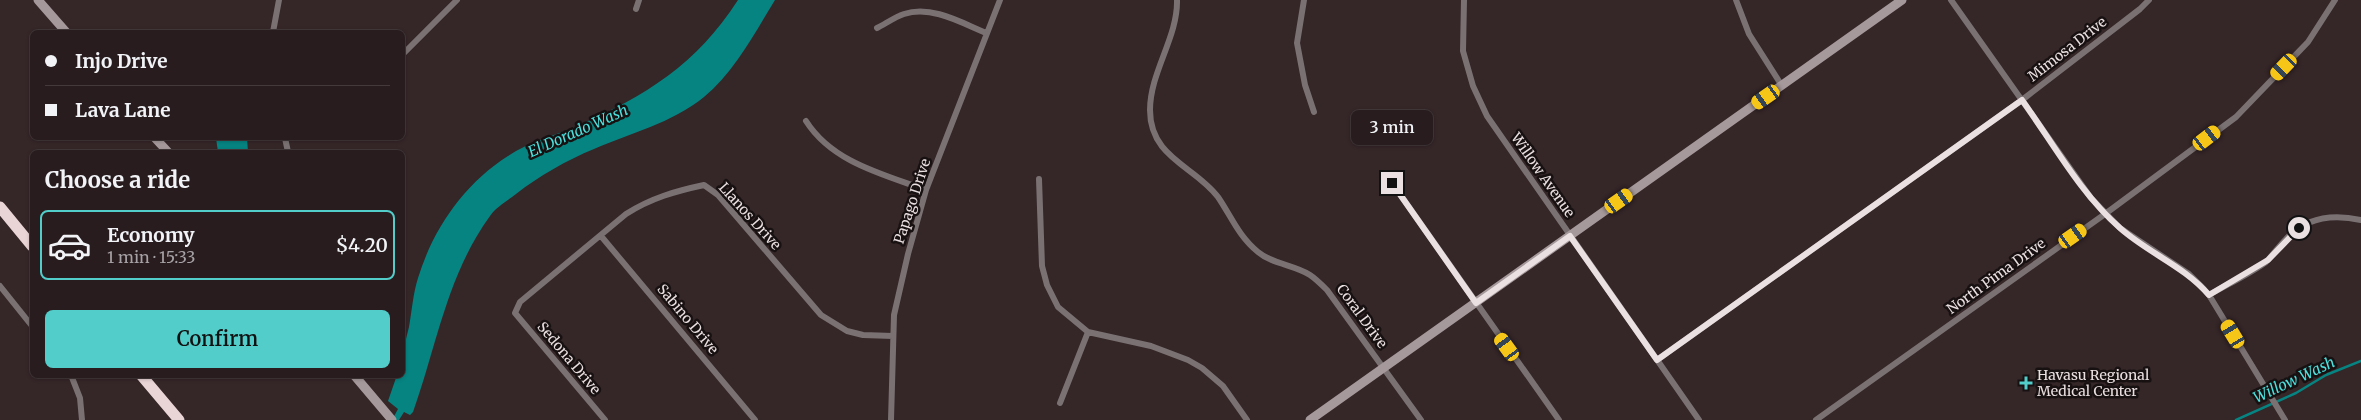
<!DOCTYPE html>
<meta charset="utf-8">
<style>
body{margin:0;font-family:Merriweather,serif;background:#302527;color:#f1f3f6;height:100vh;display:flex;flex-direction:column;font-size:19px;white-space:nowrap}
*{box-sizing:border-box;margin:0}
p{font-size:16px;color:#a5a1a4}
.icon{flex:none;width:28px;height:28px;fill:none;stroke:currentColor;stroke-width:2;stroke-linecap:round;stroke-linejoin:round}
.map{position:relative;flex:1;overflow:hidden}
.details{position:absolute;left:30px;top:150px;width:375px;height:228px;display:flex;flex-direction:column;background:#281c1e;border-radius:8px;box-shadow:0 1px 4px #0004,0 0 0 1px #443a3c}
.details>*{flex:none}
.guide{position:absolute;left:30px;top:30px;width:375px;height:110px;border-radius:8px;box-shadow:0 1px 4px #0004,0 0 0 1px #443a3c;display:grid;align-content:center;height:110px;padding:0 15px;background:#281c1e}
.end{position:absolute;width:22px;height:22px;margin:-11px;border:6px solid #eae0e1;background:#111;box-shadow:0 0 0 2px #111}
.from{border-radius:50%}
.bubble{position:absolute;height:35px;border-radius:8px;background:#281c1e;box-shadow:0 1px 4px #0004,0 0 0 1px #443a3c;font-size:16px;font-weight:600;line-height:35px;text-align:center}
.car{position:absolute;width:15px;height:30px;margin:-15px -8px;border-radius:6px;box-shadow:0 0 4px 1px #0007;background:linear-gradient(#f5c518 24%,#345 0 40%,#f5c518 0 76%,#345 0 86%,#f5c518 0)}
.guide b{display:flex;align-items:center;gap:18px;height:48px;font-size:19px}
.guide b+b{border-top:1px solid #443a3c}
.guide i{width:12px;height:12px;background:#f1f3f6}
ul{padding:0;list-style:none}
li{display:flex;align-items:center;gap:15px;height:70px;margin:0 10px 8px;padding:0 5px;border:2px solid transparent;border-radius:8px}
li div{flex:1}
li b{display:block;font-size:19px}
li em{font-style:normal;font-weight:600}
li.on{border-color:#53cdca}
li>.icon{width:45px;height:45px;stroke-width:1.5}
h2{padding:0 15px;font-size:22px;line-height:60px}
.cta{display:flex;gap:10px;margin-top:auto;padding:10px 15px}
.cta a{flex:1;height:58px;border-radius:8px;background:#53cdca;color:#111;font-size:20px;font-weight:600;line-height:58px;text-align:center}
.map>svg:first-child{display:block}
</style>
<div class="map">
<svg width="2361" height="420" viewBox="0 0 2361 420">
<rect width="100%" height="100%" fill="#352628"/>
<path fill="#068482" d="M738,0H775C754,34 735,71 704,97C672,123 631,133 594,149C567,160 539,176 516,194C507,201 496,207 490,216C447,275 437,345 413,412L410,415L404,412L399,420H392L398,409L388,401L397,375H402C403,354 404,346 409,327C412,310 413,294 418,278C433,229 464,184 508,156C529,142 554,136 577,126C647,95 696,65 738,0Z
M216,138H247L248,152H218Z"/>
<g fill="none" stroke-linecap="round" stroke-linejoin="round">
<path stroke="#068482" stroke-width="2.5" d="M2236,420L2296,393L2326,375L2361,361"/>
<path stroke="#7a7172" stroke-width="6" d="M1177,0C1178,37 1150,72 1150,110C1150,158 1195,166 1218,197C1231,216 1239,237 1258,252C1272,264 1294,265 1310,275C1316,279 1322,285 1327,290L1421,420
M1304,0L1297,43L1305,85L1314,112
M1464,0L1463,51L1473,86L1487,116L1699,420
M1736,0L1749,34L1782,86
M1951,0L2091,198L2120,228L2189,274L2200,285L2209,295L2285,420
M636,9L639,0
M877,28C885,24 895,17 904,14C932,5 962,23 986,33
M273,32L279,0
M402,55L457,0
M806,121C832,162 882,174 926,190
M285,138L288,152
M1039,179L1042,266L1047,285L1058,307L1088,332L1151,346L1188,360L1202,368L1223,386L1247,420
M1392,183L1559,420
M601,236L755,420
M0,286L32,326
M2209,295C2228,284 2248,275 2266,262C2273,255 2279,246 2286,239C2306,217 2334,214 2361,220
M1657,360L2022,100L2140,9L2149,0
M71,375L80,398L82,420
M1060,403L1088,332
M605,420L515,313L520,302L626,214C651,198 676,191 704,185L718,195L821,315L847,331L863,335L893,336
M891,420L894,315L908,254L926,190L1000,0
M1816,420L2105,214L2236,117L2308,42L2335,0"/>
<path stroke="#a6999b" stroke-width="9" d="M38,0L66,32
M155,138L168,152
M354,375L392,420
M1310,420L1902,0"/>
<path stroke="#e9d4d6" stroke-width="11" d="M0,207L32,246
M141,375L179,420"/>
</g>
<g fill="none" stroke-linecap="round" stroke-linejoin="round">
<path stroke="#eae0e1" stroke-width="6" d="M1392,183L1476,303L1570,236L1657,360L2022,100C2053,143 2080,193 2120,228C2148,253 2184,266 2209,295L2268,260L2299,228"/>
</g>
<path fill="#53cdca" stroke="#181112" stroke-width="2" d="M2023.5 375.5h5v5h5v5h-5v5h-5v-5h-5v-5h5z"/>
<g text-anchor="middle" stroke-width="5" stroke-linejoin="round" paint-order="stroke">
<g font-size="14" fill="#eae0e1" stroke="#181112">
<text transform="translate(2067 49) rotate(-38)" y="5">Mimosa Drive</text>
<text transform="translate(1543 175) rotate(55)" y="5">Willow Avenue</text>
<text transform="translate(912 201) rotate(-72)" y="5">Papago Drive</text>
<text transform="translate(750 216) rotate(48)" y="5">Llanos Drive</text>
<text transform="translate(1996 276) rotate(-36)" y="5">North Pima Drive</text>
<text transform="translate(1362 316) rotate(54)" y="5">Coral Drive</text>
<text transform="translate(688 319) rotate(50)" y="5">Sabino Drive</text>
<text transform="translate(569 358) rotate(50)" y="5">Sedona Drive</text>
</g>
<g font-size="14" fill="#eae0e1" stroke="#181112" text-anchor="start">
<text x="2037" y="380">Havasu Regional<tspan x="2037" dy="16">Medical Center</tspan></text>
</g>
<g font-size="15" font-style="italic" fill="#4ae1de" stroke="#181112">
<text transform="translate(578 131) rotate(-24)" y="5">El Dorado Wash</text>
<text transform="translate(2294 380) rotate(-25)" y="5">Willow Wash</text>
</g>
</g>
</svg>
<i class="end from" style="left:2299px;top:228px"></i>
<i class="end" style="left:1392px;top:183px"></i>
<div class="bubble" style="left:1351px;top:110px;width:82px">3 min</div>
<i class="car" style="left:2284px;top:67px;rotate:224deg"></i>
<i class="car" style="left:1766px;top:97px;rotate:235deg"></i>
<i class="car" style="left:2207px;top:138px;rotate:53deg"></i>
<i class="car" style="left:1619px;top:201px;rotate:55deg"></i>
<i class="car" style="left:2073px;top:236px;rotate:55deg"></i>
<i class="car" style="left:2233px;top:334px;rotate:329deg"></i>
<i class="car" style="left:1507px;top:347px;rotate:324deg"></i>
<div class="guide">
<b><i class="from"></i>Injo Drive</b>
<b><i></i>Lava Lane</b>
</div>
<section class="details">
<h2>Choose a ride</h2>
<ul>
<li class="on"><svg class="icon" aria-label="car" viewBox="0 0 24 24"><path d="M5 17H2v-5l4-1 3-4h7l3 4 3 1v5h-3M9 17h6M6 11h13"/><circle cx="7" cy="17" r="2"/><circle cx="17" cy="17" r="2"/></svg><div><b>Economy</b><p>1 min · 15:33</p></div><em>$4.20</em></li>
</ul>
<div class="cta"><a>Confirm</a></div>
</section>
</div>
